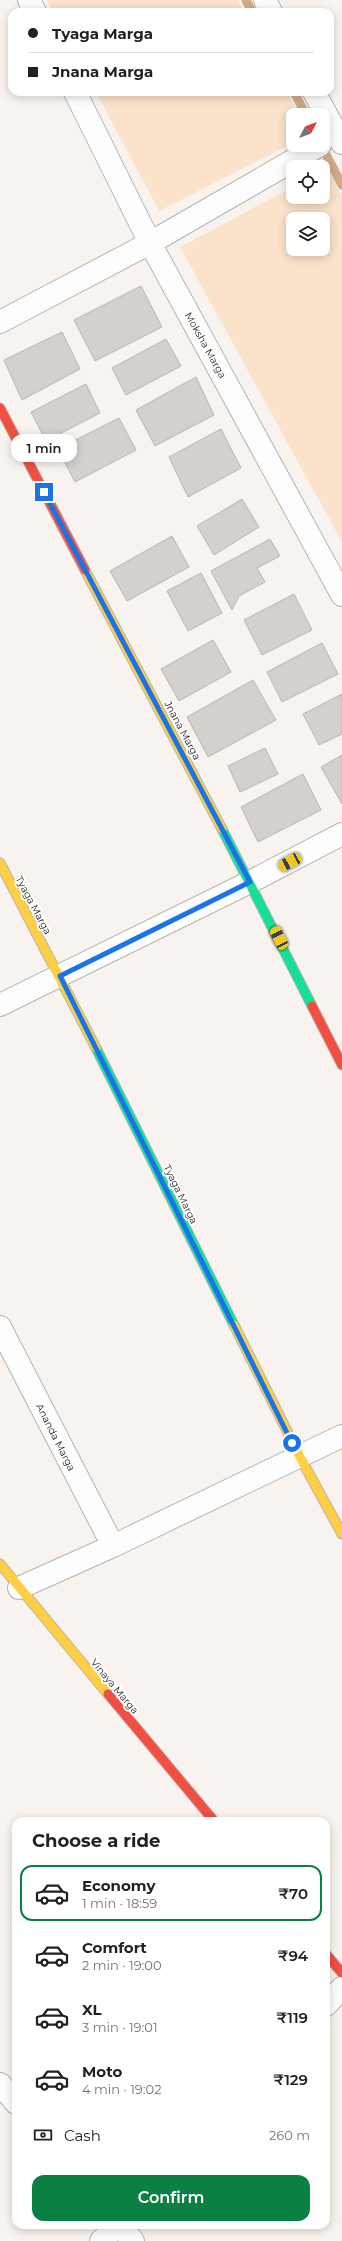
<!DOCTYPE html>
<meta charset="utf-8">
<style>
body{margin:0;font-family:Montserrat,sans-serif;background:#f2f2f2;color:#202124;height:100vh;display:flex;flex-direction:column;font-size:15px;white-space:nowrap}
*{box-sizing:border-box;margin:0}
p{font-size:13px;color:#757577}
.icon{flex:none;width:22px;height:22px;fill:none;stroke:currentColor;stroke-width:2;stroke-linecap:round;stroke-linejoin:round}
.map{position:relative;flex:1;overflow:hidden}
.side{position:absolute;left:12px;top:1817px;width:318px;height:412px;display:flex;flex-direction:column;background:#fff;border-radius:12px;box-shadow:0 2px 10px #0003}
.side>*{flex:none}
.banner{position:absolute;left:8px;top:8px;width:326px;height:88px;border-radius:12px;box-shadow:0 2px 10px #0003;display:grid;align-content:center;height:88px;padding:0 20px;background:#fff}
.needle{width:26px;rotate:48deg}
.fabs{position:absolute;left:286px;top:108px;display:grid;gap:8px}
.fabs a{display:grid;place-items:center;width:44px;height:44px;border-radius:8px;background:#fff;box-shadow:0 2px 10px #0003;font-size:20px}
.end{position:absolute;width:18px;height:18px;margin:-9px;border:5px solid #1a73e8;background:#fff;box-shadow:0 0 0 2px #fff}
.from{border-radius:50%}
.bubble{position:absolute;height:28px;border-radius:12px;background:#fff;box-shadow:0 2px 10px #0003;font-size:13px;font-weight:600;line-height:28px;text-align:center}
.car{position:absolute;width:12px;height:24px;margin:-12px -6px;border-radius:5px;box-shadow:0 0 3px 1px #0007;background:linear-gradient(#f5c518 24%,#345 0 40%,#f5c518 0 76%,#345 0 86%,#f5c518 0)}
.banner b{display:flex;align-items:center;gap:14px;height:38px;font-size:15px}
.banner b+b{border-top:1px solid #e0e0e0}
.banner i{width:10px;height:10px;background:#202124}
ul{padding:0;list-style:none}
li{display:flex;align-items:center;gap:12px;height:56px;margin:0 8px 6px;padding:0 12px;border:2px solid transparent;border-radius:12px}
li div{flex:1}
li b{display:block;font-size:15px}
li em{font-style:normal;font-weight:600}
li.selected{border-color:#0b8043}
li>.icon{width:36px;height:36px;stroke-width:1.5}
h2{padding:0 20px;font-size:18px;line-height:48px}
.pay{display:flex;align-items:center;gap:10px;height:44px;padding:0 20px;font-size:15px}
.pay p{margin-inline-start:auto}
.button{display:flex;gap:8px;margin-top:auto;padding:8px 20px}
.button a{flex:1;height:46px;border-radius:12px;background:#0b8043;color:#fff;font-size:16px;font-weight:600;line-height:46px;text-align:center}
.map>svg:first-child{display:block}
</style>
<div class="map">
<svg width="342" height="2241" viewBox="0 0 342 2241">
<rect width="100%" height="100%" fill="#f8f3ef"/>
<path fill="#fae2cb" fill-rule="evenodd" d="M47,0H237L244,12H53Z
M96,92H287L299,115H293V143L159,211Z
M328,169L342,196V542L180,247L293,187V197H323V171ZM293,219H323V249H293Z"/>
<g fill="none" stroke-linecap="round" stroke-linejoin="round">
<path stroke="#d0ac88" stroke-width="9" d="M246,0L252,12
M294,92L306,115
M321,145L342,185"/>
</g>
<path fill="#d4d0cc" stroke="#b9b5b2" d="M141,286L162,327L95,361L74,320Z
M62,332L80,369L22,400L4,360Z
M166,339L181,366L126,395L112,368Z
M196,377L214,415L155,446L136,410Z
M86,384L100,413L46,441L31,412Z
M119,418L136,450L75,482L58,449Z
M221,429L241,468L188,497L169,457Z
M242,499L259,527L214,555L197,526Z
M172,536L189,567L127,601L110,571Z
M270,539L280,556L257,568L265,582L239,596L232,610L211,571Z
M201,573L222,613L188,631L167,591Z
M294,594L312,630L262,655L244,620Z
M213,640L231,672L179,701L161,669Z
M322,643L338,674L282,702L267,672Z
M253,680L276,720L208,757L187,717Z
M342,694V734L319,745L303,714Z
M265,748L278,774L240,792L228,766Z
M342,755V804L321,767Z
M303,774L321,810L258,842L241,807Z"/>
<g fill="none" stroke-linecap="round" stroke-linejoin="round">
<g stroke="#b7b3b0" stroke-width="24">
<path id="street" d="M29,0L35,12
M265,0L271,12
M75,92L150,243L342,595
M314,92L342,143
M0,322L150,243L320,145
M0,1005L250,882L342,834
M0,1327L113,1546
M19,1588L113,1546L342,1436
M326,2005L342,1988
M0,2084L16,2103
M120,2225L133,2241
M101,2241L118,2225"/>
</g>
<g stroke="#b7b3b0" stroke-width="11">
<path id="fast" d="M222,829L312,1006
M96,1048L234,1325"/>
</g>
<g stroke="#b7b3b0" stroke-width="11">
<path id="slow" d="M85,570L222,829
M0,863L96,1048
M234,1325L300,1457L342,1534
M0,1564L108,1694"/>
</g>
<g stroke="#b7b3b0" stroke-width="11">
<path id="jam" d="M0,408L85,570
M312,1006L342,1065
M108,1694L214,1821
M326,1954L342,1973"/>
</g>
<use href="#street" stroke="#fefdfd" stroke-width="22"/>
<use href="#fast" stroke="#16e098" stroke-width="9"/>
<use href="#slow" stroke="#ffcf43" stroke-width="9"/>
<use href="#jam" stroke="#f24e42" stroke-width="9"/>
</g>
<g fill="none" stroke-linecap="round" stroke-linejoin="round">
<path stroke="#1a73e8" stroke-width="5" d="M44,492L250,882L60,976L292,1443"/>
</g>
<g text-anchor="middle" stroke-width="4" stroke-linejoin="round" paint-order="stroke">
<g font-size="10" fill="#24211e" stroke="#fff">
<text transform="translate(206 345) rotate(61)" y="4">Moksha Marga</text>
<text transform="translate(183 730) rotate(62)" y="4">Jnana Marga</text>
<text transform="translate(34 905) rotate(62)" y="4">Tyaga Marga</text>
<text transform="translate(181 1194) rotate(64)" y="4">Tyaga Marga</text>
<text transform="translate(56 1437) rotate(63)" y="4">Ananda Marga</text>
<text transform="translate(115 1686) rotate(50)" y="4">Vinaya Marga</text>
</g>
</g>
</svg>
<div class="fabs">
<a><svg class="needle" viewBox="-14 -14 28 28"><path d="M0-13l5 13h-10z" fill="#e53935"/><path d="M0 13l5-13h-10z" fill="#757577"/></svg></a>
<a><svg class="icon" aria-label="locate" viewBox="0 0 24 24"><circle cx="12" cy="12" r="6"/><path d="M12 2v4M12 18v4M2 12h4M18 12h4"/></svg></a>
<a><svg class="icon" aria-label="layers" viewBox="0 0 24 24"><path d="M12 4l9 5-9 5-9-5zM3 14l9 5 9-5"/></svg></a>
</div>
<i class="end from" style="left:292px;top:1443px"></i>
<i class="end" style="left:44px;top:492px"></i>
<div class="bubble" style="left:11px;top:434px;width:66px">1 min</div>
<i class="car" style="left:290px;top:862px;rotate:242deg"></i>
<i class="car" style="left:279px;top:938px;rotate:333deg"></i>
<div class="banner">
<b><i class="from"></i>Tyaga Marga</b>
<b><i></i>Jnana Marga</b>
</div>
<section class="side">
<h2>Choose a ride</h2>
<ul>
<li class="selected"><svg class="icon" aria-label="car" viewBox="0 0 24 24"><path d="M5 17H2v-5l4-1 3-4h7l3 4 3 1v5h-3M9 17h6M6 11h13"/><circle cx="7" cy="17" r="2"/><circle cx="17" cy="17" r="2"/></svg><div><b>Economy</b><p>1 min · 18:59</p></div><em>₹70</em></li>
<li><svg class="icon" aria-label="car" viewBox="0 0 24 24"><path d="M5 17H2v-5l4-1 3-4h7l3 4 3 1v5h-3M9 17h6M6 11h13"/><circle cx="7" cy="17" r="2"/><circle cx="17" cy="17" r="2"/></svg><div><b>Comfort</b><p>2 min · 19:00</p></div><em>₹94</em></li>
<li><svg class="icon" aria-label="car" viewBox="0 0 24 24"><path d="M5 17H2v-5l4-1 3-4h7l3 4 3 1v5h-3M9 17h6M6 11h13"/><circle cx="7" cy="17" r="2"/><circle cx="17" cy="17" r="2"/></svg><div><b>XL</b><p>3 min · 19:01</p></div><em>₹119</em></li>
<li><svg class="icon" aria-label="car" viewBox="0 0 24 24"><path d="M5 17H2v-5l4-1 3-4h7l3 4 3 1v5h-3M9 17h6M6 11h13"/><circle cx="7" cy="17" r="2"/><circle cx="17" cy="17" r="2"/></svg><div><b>Moto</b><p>4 min · 19:02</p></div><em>₹129</em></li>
</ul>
<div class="pay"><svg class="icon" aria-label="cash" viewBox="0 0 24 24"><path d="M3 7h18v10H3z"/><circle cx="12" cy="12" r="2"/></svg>Cash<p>260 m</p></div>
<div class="button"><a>Confirm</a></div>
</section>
</div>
